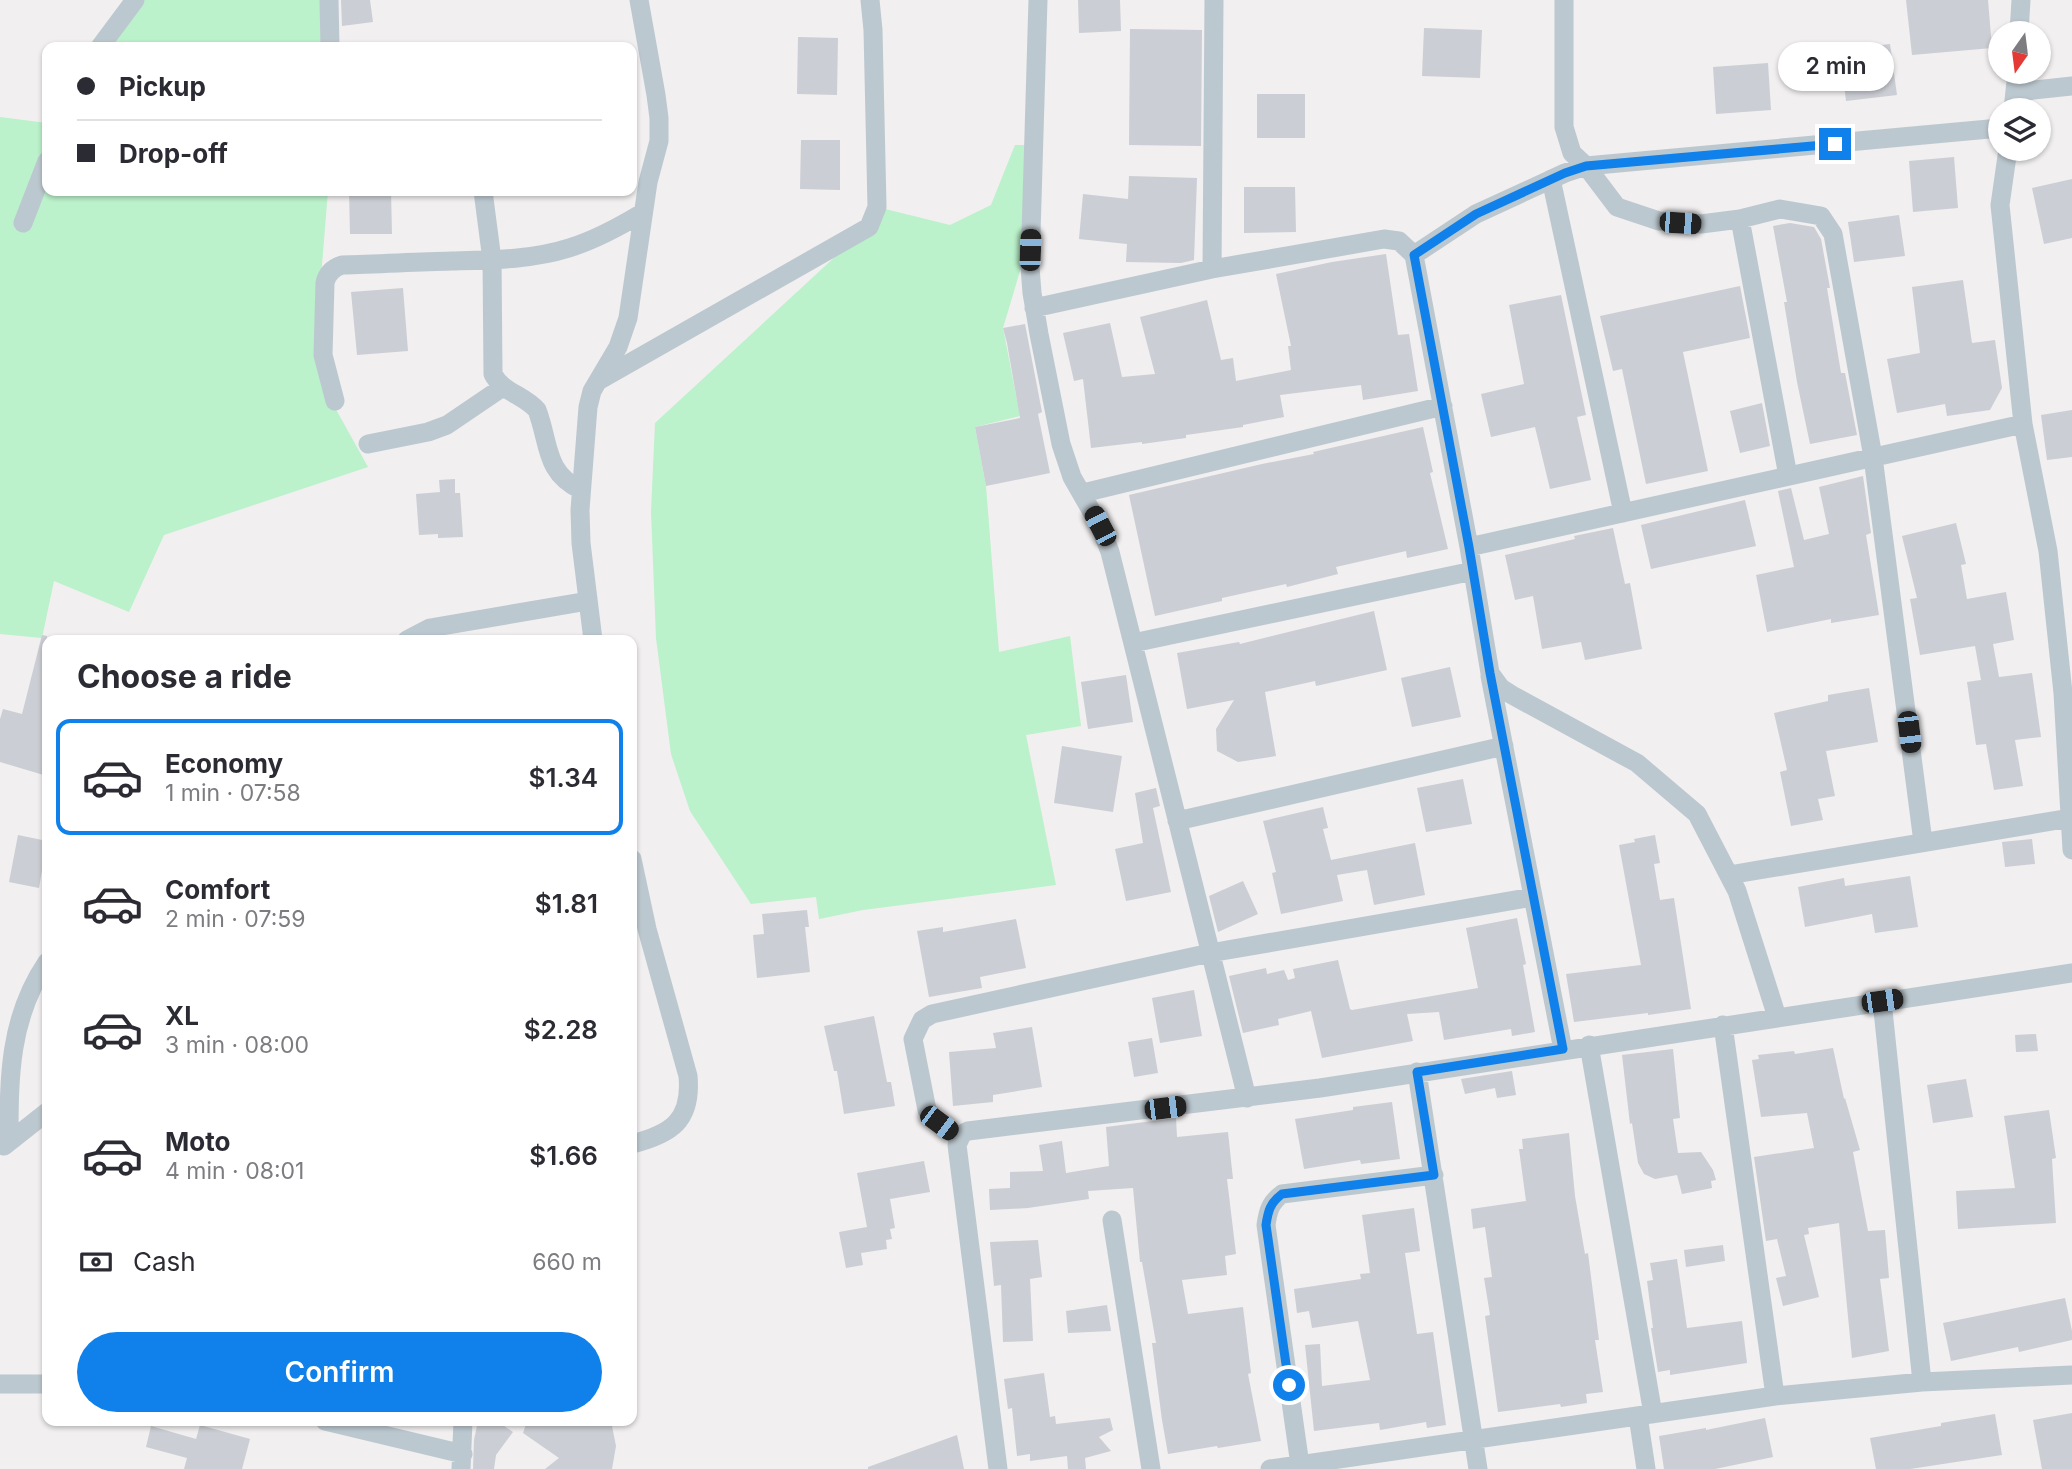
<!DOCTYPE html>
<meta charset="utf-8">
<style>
body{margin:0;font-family:Inter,sans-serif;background:#f7f7f7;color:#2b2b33;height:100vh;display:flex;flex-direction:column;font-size:26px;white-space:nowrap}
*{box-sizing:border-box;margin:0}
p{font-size:23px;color:#7c7c81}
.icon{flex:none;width:38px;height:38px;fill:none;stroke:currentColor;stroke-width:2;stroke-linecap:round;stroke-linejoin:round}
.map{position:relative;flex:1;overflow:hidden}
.sheet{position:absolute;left:42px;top:635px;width:595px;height:791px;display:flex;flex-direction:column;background:#fff;border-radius:14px;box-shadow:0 2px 5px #0004}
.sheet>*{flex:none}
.banner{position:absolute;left:42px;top:42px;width:595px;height:154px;border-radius:14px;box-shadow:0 2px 5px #0004;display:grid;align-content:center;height:154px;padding:0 35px;background:#fff}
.needle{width:46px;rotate:194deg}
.tools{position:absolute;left:1988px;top:21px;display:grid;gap:14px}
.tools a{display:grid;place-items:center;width:63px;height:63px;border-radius:50%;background:#fff;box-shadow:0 2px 5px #0004;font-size:35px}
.end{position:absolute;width:32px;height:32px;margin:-16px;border:9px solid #1081ea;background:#fff;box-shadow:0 0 0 4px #fff}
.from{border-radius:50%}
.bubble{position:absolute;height:49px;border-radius:24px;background:#fff;box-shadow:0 2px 5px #0004;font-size:23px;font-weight:600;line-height:49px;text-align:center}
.car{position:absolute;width:21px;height:42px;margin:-21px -10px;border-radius:9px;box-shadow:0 0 5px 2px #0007;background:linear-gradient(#222 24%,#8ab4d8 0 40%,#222 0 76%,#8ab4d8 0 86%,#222 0)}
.banner b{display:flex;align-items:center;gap:24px;height:66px;font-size:26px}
.banner b+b{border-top:2px solid #e1e1e2}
.banner i{width:18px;height:18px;background:#2b2b33}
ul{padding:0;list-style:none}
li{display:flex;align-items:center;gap:21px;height:116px;margin:0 14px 10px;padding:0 21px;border:4px solid transparent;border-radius:14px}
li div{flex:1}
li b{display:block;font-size:26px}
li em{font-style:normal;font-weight:600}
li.active{border-color:#1081ea}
li>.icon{width:63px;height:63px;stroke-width:1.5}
h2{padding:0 35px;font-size:32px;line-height:84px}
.pay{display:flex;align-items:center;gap:18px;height:77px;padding:0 35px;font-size:26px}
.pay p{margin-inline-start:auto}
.primary-button{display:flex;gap:14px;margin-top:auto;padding:14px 35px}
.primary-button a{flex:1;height:80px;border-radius:42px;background:#1081ea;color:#fff;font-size:28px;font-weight:600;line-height:80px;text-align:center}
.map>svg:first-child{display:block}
</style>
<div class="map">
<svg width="2072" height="1469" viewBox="0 0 2072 1469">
<rect width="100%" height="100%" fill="#f1efef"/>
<path fill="#bbf1cb" d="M135,0H330L328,47H100Z
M0,117L47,123V191H328L321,277L323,386L368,467L164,535L129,612L54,581L42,638L0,634Z
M1015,145H1032L1031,234L1003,328L1020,416L975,427L986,486L999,652L1070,636L1081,726L1026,735L1056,885L863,910L819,919L816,897L751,904L690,811L671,754L656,638L651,512L655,423L863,231L877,207L950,225L991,205Z"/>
<path fill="#cbced4" d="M341,0H370L373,22L342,26Z
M1078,0H1120L1121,31L1079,33Z
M1906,0H1988L1992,48L1912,55Z
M1424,28L1482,30L1480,78L1422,76Z
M1130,29L1202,30L1201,146L1129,145Z
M798,37L838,38L837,95L797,94Z
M1890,44L1897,95L1846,101L1840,50Z
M1768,63L1771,110L1716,114L1713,67Z
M1257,94H1305V138H1257Z
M801,140H840V190L800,189Z
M1954,157L1958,208L1913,212L1909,161Z
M1129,176L1197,178L1194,260L1181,263L1126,262L1127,244L1079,239L1083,194L1128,199Z
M2072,179V238L2044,244L2032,188Z
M1244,187H1295L1296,232L1244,233Z
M349,191H391L392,234H350Z
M1899,215L1905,256L1854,262L1848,222Z
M1790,223L1814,227L1821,239L1830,288H1827L1841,373H1845L1857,435L1810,444L1797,382L1784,302H1787L1773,226Z
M1386,254L1398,335L1409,334L1418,391L1363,400L1361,385L1280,395L1284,417L1243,425V427L1186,435V438L1142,444V442L1091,448L1083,379L1074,381L1063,333L1110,323L1122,377L1155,374L1140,317L1207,300L1221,360L1233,358L1236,381L1291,370L1288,346H1291L1276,274L1332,262Z
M1963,280L1972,343L1995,340L2002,388L1990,410L1947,416L1945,404L1897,413L1887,359L1920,353L1912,287Z
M1740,286L1750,338L1683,352L1708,471L1646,484L1622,369L1613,371L1600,316Z
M403,288L408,351L357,355L351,292Z
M1561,295L1586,415L1577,417L1591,480L1550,489L1535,427L1491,437L1481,394L1524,384L1509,305Z
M1025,324L1042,412L1038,414L1050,473L986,486L975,427L1020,418L1007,343L1003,328Z
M1762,403L1770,446L1740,453L1730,411Z
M2072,410V457L2047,460L2041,415Z
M1423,427L1433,472L1430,473L1448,549L1407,558L1406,551L1336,567L1338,574L1287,587L1286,584L1222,598V601L1155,616L1129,495L1262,464L1314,454L1313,452Z
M1863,476L1871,533L1866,535L1879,615L1831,623V619L1767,632L1756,575L1794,567L1778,491L1791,488L1804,540L1829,534L1819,487Z
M455,479V493H460L463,537L438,538V534L419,535L416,494L440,492L439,480Z
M1745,500L1756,546L1651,569L1641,525Z
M1956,523L1966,564L1961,565L1967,599L2006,592L2014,640L1993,644L1999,677L2032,673L2041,737L2015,740L2023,786L1994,790L1986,744L1976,745L1967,682L1981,680L1975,646L1920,655L1910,599L1917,598L1902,536Z
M1613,528L1625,584L1630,583L1642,649L1585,660L1581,642L1542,649L1533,596L1515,600L1505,555L1575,539L1574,536Z
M1374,611L1387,670L1316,686L1315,681L1265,692L1276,756L1238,762L1217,751L1216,729L1234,700L1187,709L1177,653L1239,642L1240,644Z
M42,635L47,636V776L0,762V719L3,709L22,714Z
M1450,667L1461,717L1412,727L1401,678Z
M1126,675L1133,722L1088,729L1081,682Z
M1869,688L1878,742L1826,751L1835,796L1818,799L1823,820L1791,826L1780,772L1787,770L1774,713L1828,701V695Z
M1062,746L1122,756L1113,812L1054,803Z
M1463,779L1472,824L1426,832L1417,788Z
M1156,788L1160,806L1153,808L1171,892L1126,901L1115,849L1143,843L1135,793Z
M1323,807L1328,828L1323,829L1331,860L1415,843L1425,895L1374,905L1367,870L1337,875L1343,901L1281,914L1272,873L1276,872L1263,821Z
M18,835L47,841L39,888L9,882Z
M1655,835L1660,863L1654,864L1660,900L1674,898L1691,1009L1648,1015V1013L1574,1022L1566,974L1641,965L1619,845L1635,842L1634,839Z
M2032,839L2035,864L2005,867L2002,842Z
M1910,876L1918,927L1875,933L1872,914L1805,927L1798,887L1844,878L1845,886Z
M1243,881L1258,914L1218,932L1209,896Z
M807,910L809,927H805L810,972L757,978L753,935L764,934L762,914Z
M1517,918L1526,964L1523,965L1535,1032L1512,1036L1511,1029L1444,1040L1439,1012L1407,1014L1413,1041L1322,1058L1311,1011L1278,1019L1279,1025L1243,1033L1229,976L1266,968L1267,974L1284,970L1288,980L1295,978L1293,969L1338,960L1350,1009L1352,1010L1478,988L1466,928Z
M1016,919L1026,968L980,977L982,988L929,997L917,931L943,927V932Z
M1194,990L1202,1036L1160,1043L1152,998Z
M874,1016L887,1082H891L895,1106L844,1114L837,1071H834L824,1026Z
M1032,1027L1042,1087L993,1095V1102L953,1106L949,1052L996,1048L993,1033Z
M2036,1034L2038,1051L2016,1052L2015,1035Z
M1152,1038L1158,1073L1134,1077L1128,1042Z
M1833,1048L1844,1099L1845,1098L1860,1150L1853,1152L1868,1231L1885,1230L1889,1278L1880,1279L1889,1351L1852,1358L1839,1223L1808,1228L1809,1234L1804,1235L1819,1297L1783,1306L1776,1278L1786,1276L1777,1239L1766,1241L1754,1157L1814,1148L1807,1113L1761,1117L1752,1060L1759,1059L1758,1055L1794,1051L1795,1054Z
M1673,1049L1680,1118L1673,1119L1678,1153L1701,1152L1713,1170L1716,1180L1711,1181L1712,1188L1682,1194L1677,1175L1655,1179L1644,1174L1638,1163L1632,1123L1630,1124L1622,1055Z
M1512,1071L1516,1095L1497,1098L1495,1088L1465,1094L1461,1079Z
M1966,1079L1973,1117L1933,1123L1927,1085Z
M1392,1102L1400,1159L1361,1164L1360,1160L1304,1169L1295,1119L1353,1110V1107Z
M2049,1110L2056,1158L2052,1159L2056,1223L1958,1229L1956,1191L2015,1188L2004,1116Z
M1176,1118L1177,1137L1228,1132L1233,1179H1227L1236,1254L1225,1256L1227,1275L1182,1280L1188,1314L1243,1307L1251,1373L1248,1374L1261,1441L1218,1448L1217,1446L1168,1454L1162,1420L1152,1343H1156L1142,1262H1140L1133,1188L1088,1191L1089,1199L1028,1208L990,1210L989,1189L1010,1188V1172L1043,1171L1039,1145L1062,1141L1066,1173L1109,1166L1106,1127Z
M1569,1133L1575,1196L1585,1254L1588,1253L1599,1340H1595L1603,1392L1586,1394L1587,1403L1561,1407L1560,1404L1498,1412L1485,1316L1490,1315L1484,1278L1492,1277L1485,1227L1473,1229L1471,1209L1526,1201L1519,1149H1523L1522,1139Z
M924,1161L930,1192L890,1199L895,1228L890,1229L892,1239L886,1240L887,1249L861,1253L863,1265L846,1268L839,1232L867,1227L857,1173Z
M1414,1208L1420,1251L1405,1253L1410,1287L1417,1334L1433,1332L1446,1425L1427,1428L1426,1422L1380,1430L1379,1423L1314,1431L1305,1345L1320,1344L1322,1386L1370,1380L1358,1321L1312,1328L1309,1311L1297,1313L1294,1289L1361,1279L1360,1274L1370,1273L1362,1215Z
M1038,1240L1042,1277L1030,1279L1033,1341L1003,1342L1001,1285L994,1286L990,1242Z
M1723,1245L1725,1261L1686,1267L1684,1250Z
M1677,1259L1687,1328L1742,1321L1747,1363L1670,1375V1370L1658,1372L1651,1328H1653L1647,1281L1653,1280L1650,1263Z
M2065,1298L2072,1331V1340L2019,1352L2018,1347L1951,1361L1943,1323Z
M1107,1305L1111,1331L1068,1333L1066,1311Z
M1044,1373L1050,1417L1055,1416L1056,1424L1110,1418L1113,1430L1099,1437L1111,1451L1085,1458L1086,1469H1068L1067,1456L1030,1461V1454L1017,1456L1012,1408L1008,1409L1004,1379Z
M2072,1413V1469H2042L2033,1420Z
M1995,1414L2002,1455L1910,1469H1876L1870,1438L1941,1426V1423Z
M1765,1418L1773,1457L1715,1469H1664L1659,1436L1706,1428V1430Z
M478,1421H497L513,1432L496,1455L494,1469H473L474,1440Z
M527,1421H611L616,1446L612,1469H545L559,1458L523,1433Z
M200,1425L250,1439L242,1469H184L187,1458L146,1447L151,1426L196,1439Z
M957,1435L964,1469H868V1467Z"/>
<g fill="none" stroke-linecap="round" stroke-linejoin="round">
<path stroke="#bcc8cf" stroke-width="19" d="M329,0L330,47
M1038,0L1030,267L1032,293L1039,334L1061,444L1072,477L1100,526L1110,552L1247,1098
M1564,0V127L1572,153L1586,166L2000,128
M2019,33L2021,0
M100,47L135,0
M2016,92L2072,86
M2013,110L2017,72
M1551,179L1623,513
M483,191L492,260L493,374C502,392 524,395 537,410C550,444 544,472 581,490
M1740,219L1788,476
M23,223L47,161
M1414,255L1476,214L1565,173L1586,166L1617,207L1659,221L1701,224L1740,219L1780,209L1821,216L1833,234L1873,457L1923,842
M1212,269L1214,0
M1034,308L1212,269L1384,239L1399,241L1414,255L1469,547L1490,673L1501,688L1512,695L1637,763L1697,814L1737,891L1777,1017
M598,381L869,227L877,207L873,30L870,0
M335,401L323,355L325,283C327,273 333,268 342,265C379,264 415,262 451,261C490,260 531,260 569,248C595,240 619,227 642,213
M2023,424L2048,551L2063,693L2072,850
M368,444L428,432L447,425L503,387
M1083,493L1443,406
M1469,547L2023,424L2000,205L2008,149
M407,640L430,628L588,601
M593,640L581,543L580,510L588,407L592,391L618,347L628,318L648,182L659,141V118L656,95L639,0
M1133,643L1473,571
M1490,676L1563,1050
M1177,821L1504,746
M632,859L647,929L688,1076C692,1121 671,1134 632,1144
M1729,875L2070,818
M1882,1001L1922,1382
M1723,1025L1775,1396
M1589,1045L1653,1414
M1417,1072L1478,1469
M959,1138L933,1118L927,1110L913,1039L922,1020L932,1014L1210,953L1533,897
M9,1142C9,1077 9,1018 47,962
M4,1146L47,1112
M1112,1220L1151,1469
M0,1384H47
M1638,1416L1646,1469
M325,1421L463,1454
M1300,1465L1266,1225C1268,1211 1270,1203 1282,1194L1434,1175
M461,1469L463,1421
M998,1469L957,1145L962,1134L968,1131L1320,1088L2072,973
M1270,1469L1775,1396L1922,1382L2072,1375"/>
</g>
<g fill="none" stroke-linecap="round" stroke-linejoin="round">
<path stroke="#1081ea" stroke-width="9" d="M1289,1385L1266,1225C1268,1211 1270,1203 1282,1194L1434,1175L1417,1072L1563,1049L1490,673L1469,547L1414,255L1476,214L1565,173L1586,166L1835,144"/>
</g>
</svg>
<div class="tools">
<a><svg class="needle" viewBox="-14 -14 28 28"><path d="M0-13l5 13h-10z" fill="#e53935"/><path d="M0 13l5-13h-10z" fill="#7c7c81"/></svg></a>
<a><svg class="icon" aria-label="layers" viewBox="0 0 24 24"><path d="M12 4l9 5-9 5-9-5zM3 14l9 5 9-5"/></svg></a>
</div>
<i class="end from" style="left:1289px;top:1385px"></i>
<i class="end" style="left:1835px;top:144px"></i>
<div class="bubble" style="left:1778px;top:42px;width:116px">2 min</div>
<i class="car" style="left:1680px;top:223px;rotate:94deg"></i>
<i class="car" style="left:1030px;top:250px;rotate:2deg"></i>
<i class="car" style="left:1100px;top:526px;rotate:332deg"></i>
<i class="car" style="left:1909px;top:732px;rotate:173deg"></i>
<i class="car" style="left:1882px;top:1001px;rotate:82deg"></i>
<i class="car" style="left:1165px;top:1108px;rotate:83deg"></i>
<i class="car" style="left:939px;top:1123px;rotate:127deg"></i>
<div class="banner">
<b><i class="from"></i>Pickup</b>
<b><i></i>Drop-off</b>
</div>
<section class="sheet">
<h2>Choose a ride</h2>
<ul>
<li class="active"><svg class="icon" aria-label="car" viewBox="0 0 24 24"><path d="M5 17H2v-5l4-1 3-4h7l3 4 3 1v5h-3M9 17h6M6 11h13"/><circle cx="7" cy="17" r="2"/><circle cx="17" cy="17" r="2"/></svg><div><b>Economy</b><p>1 min · 07:58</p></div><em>$1.34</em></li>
<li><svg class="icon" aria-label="car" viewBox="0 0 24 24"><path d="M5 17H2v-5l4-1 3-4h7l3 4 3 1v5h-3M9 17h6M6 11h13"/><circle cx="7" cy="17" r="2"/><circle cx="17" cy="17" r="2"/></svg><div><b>Comfort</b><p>2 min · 07:59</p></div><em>$1.81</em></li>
<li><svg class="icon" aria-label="car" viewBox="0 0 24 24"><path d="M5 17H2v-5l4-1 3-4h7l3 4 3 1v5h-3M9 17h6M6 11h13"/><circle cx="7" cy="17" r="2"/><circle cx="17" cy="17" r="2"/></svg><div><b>XL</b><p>3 min · 08:00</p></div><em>$2.28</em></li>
<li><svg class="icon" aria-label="car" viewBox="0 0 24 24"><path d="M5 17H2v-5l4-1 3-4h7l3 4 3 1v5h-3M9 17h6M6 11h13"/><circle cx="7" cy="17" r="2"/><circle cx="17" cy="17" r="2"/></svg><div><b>Moto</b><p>4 min · 08:01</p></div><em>$1.66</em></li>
</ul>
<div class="pay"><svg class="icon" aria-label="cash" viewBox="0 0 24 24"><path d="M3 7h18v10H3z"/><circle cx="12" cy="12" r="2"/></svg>Cash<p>660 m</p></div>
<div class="primary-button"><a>Confirm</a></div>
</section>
</div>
